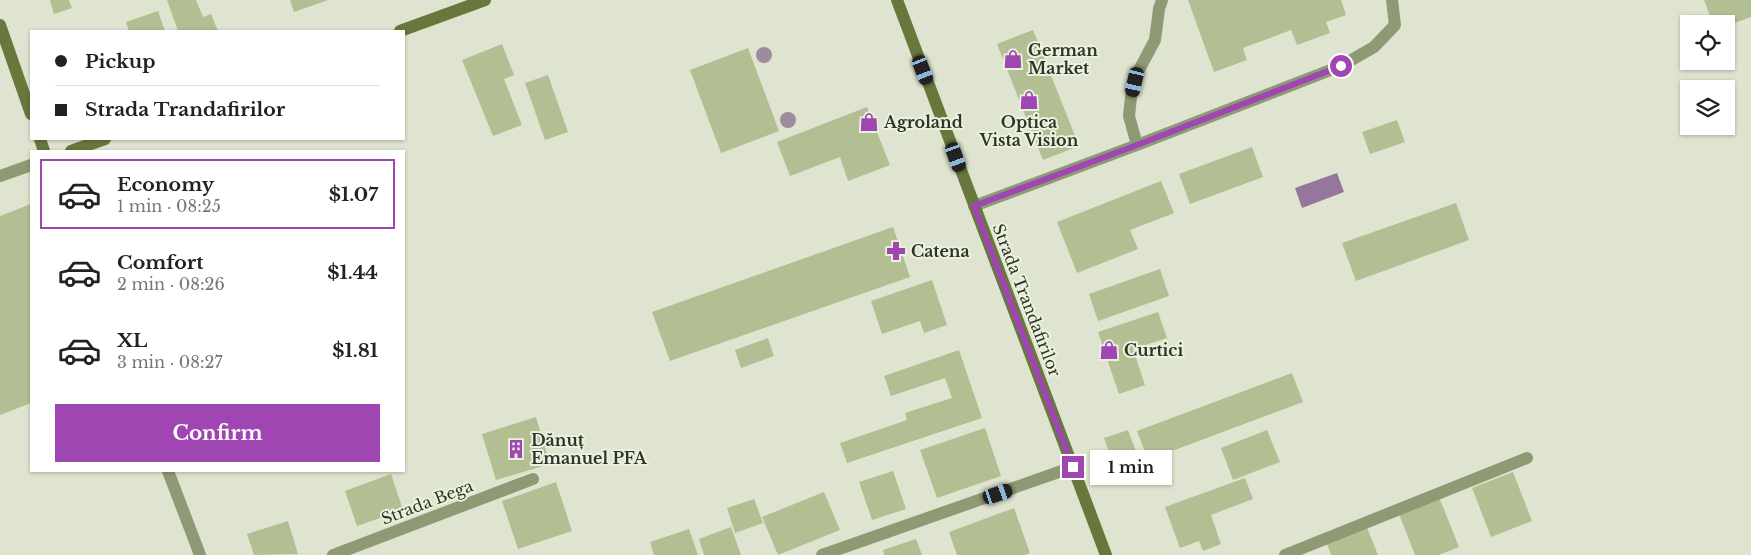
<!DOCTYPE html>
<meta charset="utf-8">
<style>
body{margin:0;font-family:"Libre Baskerville",serif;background:#f2f2f2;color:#222;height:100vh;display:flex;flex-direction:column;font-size:19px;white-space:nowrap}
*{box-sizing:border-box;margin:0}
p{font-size:16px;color:#767676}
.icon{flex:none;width:28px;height:28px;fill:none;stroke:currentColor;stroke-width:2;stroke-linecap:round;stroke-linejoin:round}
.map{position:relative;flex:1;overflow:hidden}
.sheet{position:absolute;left:30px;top:150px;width:375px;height:322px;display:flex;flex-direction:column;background:#fff;border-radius:0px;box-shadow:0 1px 4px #0004}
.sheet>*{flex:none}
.banner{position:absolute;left:30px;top:30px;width:375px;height:110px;border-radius:0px;box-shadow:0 1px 4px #0004;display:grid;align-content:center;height:110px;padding:0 25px;background:#fff}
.controls{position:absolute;left:1680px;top:15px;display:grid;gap:10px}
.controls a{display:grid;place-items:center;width:55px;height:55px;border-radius:0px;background:#fff;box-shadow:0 1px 4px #0004;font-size:25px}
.end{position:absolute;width:22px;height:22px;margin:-11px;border:6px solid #9f46b2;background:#fff;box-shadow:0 0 0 2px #fff}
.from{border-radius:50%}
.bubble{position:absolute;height:35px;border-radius:0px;background:#fff;box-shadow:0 1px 4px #0004;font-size:16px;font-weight:800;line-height:35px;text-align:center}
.car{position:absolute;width:15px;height:30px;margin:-15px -8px;border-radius:6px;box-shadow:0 0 4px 1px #0007;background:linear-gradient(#222 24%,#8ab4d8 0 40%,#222 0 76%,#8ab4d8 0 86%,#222 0)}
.banner b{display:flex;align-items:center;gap:18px;height:48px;font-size:19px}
.banner b+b{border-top:1px solid #e0e0e0}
.banner i{width:12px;height:12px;background:#222}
ul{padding:9px 0 0;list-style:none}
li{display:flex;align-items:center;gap:15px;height:70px;margin:0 10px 8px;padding:0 15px;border:2px solid transparent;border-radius:0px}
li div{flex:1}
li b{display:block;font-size:19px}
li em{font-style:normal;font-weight:800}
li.active{border-color:#9f46b2}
li>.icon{width:45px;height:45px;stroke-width:1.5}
.primary-button{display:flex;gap:10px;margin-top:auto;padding:10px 25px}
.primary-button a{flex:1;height:58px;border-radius:0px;background:#9f46b2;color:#fff;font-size:20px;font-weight:800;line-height:58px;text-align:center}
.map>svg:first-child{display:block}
</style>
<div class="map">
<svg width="1751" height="555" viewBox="0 0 1751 555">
<rect width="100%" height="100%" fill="#dee4cf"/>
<path fill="#95779b" d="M1337,173L1344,192L1302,208L1295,188Z"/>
<path fill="#b2bf92" d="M50,0H69L72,8L54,14Z
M167,0H196L203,17L211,14L218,31H178Z
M290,0H328L294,12Z
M1188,0H1341L1346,15L1326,22L1330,33L1297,45L1291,30L1243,48L1247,60L1214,72Z
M1704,0H1751V17L1726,26V24H1713Z
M158,11L165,31H129L126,22Z
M1033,30L1079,146L1043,160L997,44Z
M502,44L514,75L504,79L522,125L493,136L462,60Z
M748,48L779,131L721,153L690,70Z
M548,75L568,132L545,140L525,83Z
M867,107L890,165L848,181L840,157L790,176L777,142Z
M1397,120L1405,142L1370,154L1362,132Z
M1252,147L1263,177L1190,204L1179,174Z
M1161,181L1174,213L1130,230L1138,249L1077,273L1057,222Z
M1456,203L1469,240L1356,281L1342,243Z
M31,204V403L0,415V216Z
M893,227L910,277L670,361L652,312Z
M1160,269L1169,296L1098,321L1089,294Z
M932,280L947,325L924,333L920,321L882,334L871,301Z
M1158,312L1167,338L1133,349L1145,385L1119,394L1098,332Z
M768,338L774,356L741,368L735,350Z
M959,350L982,418L847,463L840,443L907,420L905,413L952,398L945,378L891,396L884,376Z
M1292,373L1303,402L1148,460L1137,431Z
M536,417L550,464L496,480L482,434Z
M985,428L1001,476L937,498L920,450Z
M1128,430L1141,465L1116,473L1104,438Z
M1267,430L1280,462L1233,480L1221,448Z
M893,471L906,509L872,520L859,482Z
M1513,472L1532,521L1491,537L1472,488Z
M391,474L403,510L357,526L345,491Z
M1245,478L1253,499L1211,515L1221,544L1203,551L1199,541L1180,548L1165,507Z
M556,482L572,531L518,549L502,501Z
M824,492L840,530L778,555L762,517Z
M1439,497L1459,547L1439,555H1415L1399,514Z
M754,499L763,523L735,533L727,508Z
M1014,508L1030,553L1025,555H957L949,532Z
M288,521L298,554L254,555L247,534Z
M1366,525L1378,555H1331L1326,541Z
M731,527L741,555H704L699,539Z
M689,529L698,555H654L650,542Z
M916,539L922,555H884L883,550Z"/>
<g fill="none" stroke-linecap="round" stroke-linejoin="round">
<path stroke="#8e9a73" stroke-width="12" d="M1137,145L1129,116L1131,97L1139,70L1155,40L1159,9L1162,0
M974,206L1137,145L1341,66L1374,47L1395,25L1392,0
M333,555L533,479
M822,555L1073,467
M1285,555L1527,458"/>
<path stroke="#8e9a73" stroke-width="12" d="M0,176L31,165
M168,471L200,555"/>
<path stroke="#68773c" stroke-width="12" d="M897,0L1106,555
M0,25L31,114
M400,31L485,0
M40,139L44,151
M71,151L105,139"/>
</g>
<g fill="#9f8b9d">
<circle cx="764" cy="55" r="8"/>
<circle cx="788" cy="120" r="8"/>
</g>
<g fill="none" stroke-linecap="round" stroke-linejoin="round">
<path stroke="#9f46b2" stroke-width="6" d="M1073,467L974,206L1137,145L1341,66"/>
</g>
<defs>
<g id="shop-bare" transform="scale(1.5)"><path d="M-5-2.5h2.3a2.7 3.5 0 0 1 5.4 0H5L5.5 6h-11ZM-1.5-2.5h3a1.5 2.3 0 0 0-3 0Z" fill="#9f46b2" stroke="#ebf2dc" stroke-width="2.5" paint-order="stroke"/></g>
<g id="pharmacy-bare" transform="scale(1.5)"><path d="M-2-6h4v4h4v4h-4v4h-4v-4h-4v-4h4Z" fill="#9f46b2" stroke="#ebf2dc" stroke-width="2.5" paint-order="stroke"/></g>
<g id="building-bare" transform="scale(1.5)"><path d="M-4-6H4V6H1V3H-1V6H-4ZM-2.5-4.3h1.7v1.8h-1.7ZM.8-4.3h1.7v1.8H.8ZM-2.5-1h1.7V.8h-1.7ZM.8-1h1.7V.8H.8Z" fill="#9f46b2" stroke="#ebf2dc" stroke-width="2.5" paint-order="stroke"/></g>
</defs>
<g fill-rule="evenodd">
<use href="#shop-bare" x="1013" y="59"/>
<use href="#shop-bare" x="1029" y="100"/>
<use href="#shop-bare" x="869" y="122"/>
<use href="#pharmacy-bare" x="896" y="251"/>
<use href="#shop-bare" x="1109" y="350"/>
<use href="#building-bare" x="516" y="449"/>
</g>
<g text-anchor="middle" stroke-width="4" stroke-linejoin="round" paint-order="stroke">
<g font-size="16" font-weight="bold" fill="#30332b" stroke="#ebf2dc" text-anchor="start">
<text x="1028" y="56">German<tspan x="1028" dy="18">Market</tspan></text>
<text x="884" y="128">Agroland</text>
<text x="1029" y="128" text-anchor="middle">Optica<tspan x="1029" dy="18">Vista Vision</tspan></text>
<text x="911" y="257">Catena</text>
<text x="1124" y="356">Curtici</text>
<text x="531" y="446">Dănuț<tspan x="531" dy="18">Emanuel PFA</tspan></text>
</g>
<g font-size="16" fill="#30332b" stroke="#ebf2dc">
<text transform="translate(1027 300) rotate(69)" y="6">Strada Trandafirilor</text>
<text transform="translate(427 502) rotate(-21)" y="6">Strada Bega</text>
</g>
</g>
</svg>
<div class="controls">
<a><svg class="icon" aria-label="locate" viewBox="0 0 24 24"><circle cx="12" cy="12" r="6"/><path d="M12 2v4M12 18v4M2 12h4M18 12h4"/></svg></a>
<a><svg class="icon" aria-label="layers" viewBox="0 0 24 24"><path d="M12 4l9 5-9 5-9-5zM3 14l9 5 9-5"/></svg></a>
</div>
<i class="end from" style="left:1341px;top:66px"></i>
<i class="end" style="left:1073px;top:467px"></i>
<div class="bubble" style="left:1090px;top:450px;width:82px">1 min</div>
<i class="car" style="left:923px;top:70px;rotate:159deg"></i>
<i class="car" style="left:1135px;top:82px;rotate:193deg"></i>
<i class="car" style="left:956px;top:157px;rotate:160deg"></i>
<i class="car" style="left:998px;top:494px;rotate:71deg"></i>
<div class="banner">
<b><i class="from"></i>Pickup</b>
<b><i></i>Strada Trandafirilor</b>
</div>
<section class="sheet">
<ul>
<li class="active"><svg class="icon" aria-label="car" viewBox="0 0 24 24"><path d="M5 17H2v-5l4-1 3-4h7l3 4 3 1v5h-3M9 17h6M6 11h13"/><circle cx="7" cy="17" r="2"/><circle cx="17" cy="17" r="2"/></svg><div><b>Economy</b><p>1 min · 08:25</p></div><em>$1.07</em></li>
<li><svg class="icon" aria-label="car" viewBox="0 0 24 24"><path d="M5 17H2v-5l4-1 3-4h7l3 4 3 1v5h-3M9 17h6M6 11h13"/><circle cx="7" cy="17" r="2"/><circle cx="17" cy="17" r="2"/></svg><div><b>Comfort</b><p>2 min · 08:26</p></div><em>$1.44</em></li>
<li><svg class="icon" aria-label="car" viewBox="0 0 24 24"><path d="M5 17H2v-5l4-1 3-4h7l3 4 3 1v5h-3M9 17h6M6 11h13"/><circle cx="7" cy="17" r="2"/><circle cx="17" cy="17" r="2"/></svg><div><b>XL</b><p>3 min · 08:27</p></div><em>$1.81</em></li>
</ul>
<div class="primary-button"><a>Confirm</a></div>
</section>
</div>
